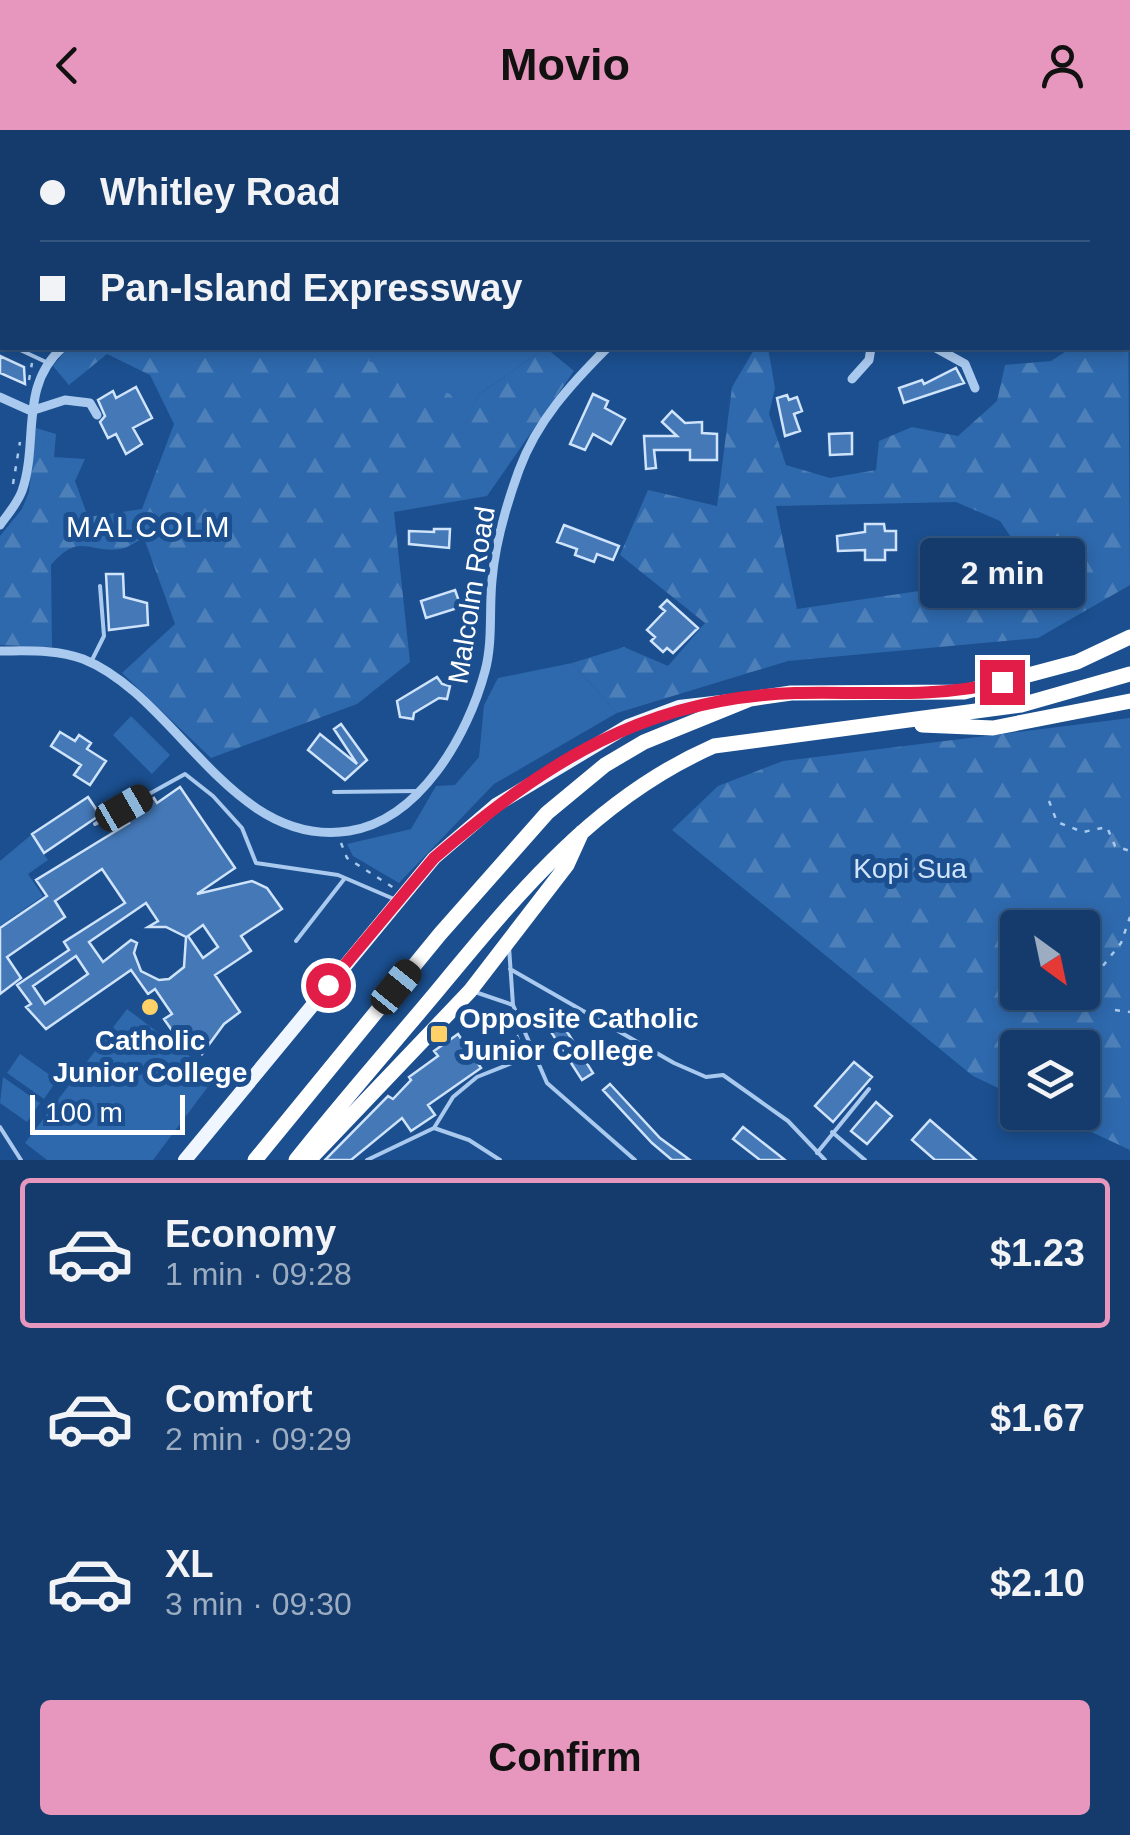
<!DOCTYPE html>
<meta charset="utf-8">
<style>
body{margin:0;font-family:Arial,sans-serif;background:#1d4271;color:#f1f3f6;height:100vh;display:flex;flex-direction:column;font-size:38px;white-space:nowrap}
*{box-sizing:border-box;margin:0}
p{font-size:32px;color:#9dadc1}
.icon{flex:none;width:55px;height:55px;fill:none;stroke:currentColor;stroke-width:2;stroke-linecap:round;stroke-linejoin:round}
.map{position:relative;height:1030px;overflow:hidden}
.panel{display:flex;flex-direction:column;background:#143b6b;flex:1}
.panel>*{flex:none}
.guide{position:absolute;left:0px;top:0px;width:1130px;height:220px;box-shadow:0 5px 15px #0003,0 0 0 2px #33557e;display:grid;align-content:center;height:220px;padding:0 40px;background:#143b6b}
.needle{width:65px;rotate:147deg}
.fabs{position:absolute;left:1000px;top:780px;display:grid;gap:20px}
.fabs a{display:grid;place-items:center;width:100px;height:100px;border-radius:10px;background:#143b6b;box-shadow:0 5px 15px #0003,0 0 0 2px #33557e;font-size:50px}
.scale{position:absolute;left:30px;bottom:25px;width:155px;box-sizing:border-box;padding-left:10px;border:5px solid #fff;border-top:0;font-size:28px;line-height:35px;white-space:nowrap;color:#fff;-webkit-text-stroke:8px #1b4f8f;paint-order:stroke}
.end{position:absolute;width:45px;height:45px;margin:-22px;border:12px solid #e11d48;background:#fff;box-shadow:0 0 0 5px #fff}
.from{border-radius:50%}
.bubble{position:absolute;height:70px;border-radius:10px;background:#143b6b;box-shadow:0 5px 15px #0003,0 0 0 2px #33557e;font-size:32px;font-weight:700;line-height:70px;text-align:center}
.car{position:absolute;width:30px;height:60px;margin:-30px -15px;border-radius:12px;box-shadow:0 0 8px 2px #0007;background:linear-gradient(#222 24%,#8ab4d8 0 40%,#222 0 76%,#8ab4d8 0 86%,#222 0)}
.guide b{display:flex;align-items:center;gap:35px;height:95px;font-size:38px}
.guide b+b{border-top:2px solid #33557e}
.guide i{width:25px;height:25px;background:#f1f3f6}
ul{padding:18px 0 0;list-style:none}
li{display:flex;align-items:center;gap:30px;height:150px;margin:0 20px 15px;padding:0 20px;border:5px solid transparent;border-radius:10px}
li div{flex:1}
li b{display:block;font-size:38px}
li em{font-style:normal;font-weight:700}
li.current{border-color:#e797bd}
li>.icon{width:90px;height:90px;stroke-width:1.5}
.button{display:flex;gap:20px;margin-top:auto;padding:20px 40px}
.button a{flex:1;height:115px;border-radius:10px;background:#e797bd;color:#111;font-size:40px;font-weight:700;line-height:115px;text-align:center}
header{display:flex;justify-content:space-between;align-items:center;height:130px;padding:0 40px;background:#e797bd;color:#111;font-size:45px;font-weight:700}
.map>svg:first-child{display:block}
</style>
<header><svg class="icon" aria-label="back" viewBox="0 0 24 24"><path d="M15 5l-7 7 7 7"/></svg>Movio<svg class="icon" aria-label="person" viewBox="0 0 24 24"><circle cx="12" cy="8" r="4"/><path d="M4 21q1-7 8-7t8 7"/></svg></header>
<div class="map">
<svg width="1130" height="1030" viewBox="0 0 1130 1030">
<defs>
<pattern id="forest-firs" width="22" height="20" patternUnits="userSpaceOnUse" patternTransform="scale(2.5)"><rect width="22" height="20" fill="#2e69ad"/><path d="M5 1l3.5 6h-7zM16 11l3.5 6h-7z" fill="#4d80b9"/></pattern>
</defs>
<rect width="100%" height="100%" fill="#1b4f8f"/>
<path fill="#2e69ad" d="M407,218H546L478,265L468,288L369,231L373,219Z
M572,533L617,583L494,654L399,753L353,726L347,714L411,699L436,656L455,655L479,627L484,575L498,548Z
M131,586L170,625L152,644L113,605Z
M31,705L48,730L28,744L43,766L0,796V731Z
M127,879L216,946L153,1030H47L25,1013Z
M20,924L57,950L44,969L7,943Z
M3,947L40,973L27,992L0,973Z"/>
<path fill="url(#forest-firs)" fill-rule="evenodd" d="M639,0H889V2H633Z
M1128,160L1130,455L1038,508L788,531L617,583L572,533L624,517L668,536L705,493L620,425L648,360L717,376L732,257L755,218H768L775,258L769,284L786,335L830,348L876,340L879,311L912,297L958,306L997,271L1005,235L1051,231L1071,218H1128ZM956,372L1000,391L1023,425L919,461L797,479L776,376Z
M68,218H407L374,219L369,231L450,264L468,287L478,265L546,218L574,241L487,366L394,382L410,532L357,574L211,628L122,543L175,494L144,408C137,411 128,418 121,419C90,424 80,401 51,435L52,517L0,515V406L22,379L29,362L36,298L56,304L54,327L85,329L75,351L88,387L142,379L174,294L150,245L107,224L69,255L53,236Z
M1130,588V1020L1051,983L1082,982V918H1018L1017,967L973,946L672,700L718,656L783,631ZM1018,798H1082V862H1018Z"/>
<g fill="none" stroke-linecap="round" stroke-linejoin="round">
<path stroke="#9cc4f0" stroke-width="2.5" d="M254,0L255,2"/>
</g>
<path fill="#4478b7" stroke="#cfe3fa" stroke-width="2.5" fill-rule="evenodd" d="M0,226L24,237L25,254L0,243Z
M956,238L964,253L904,273L899,258L922,250L924,254Z
M136,257L152,288L133,298L142,314L126,324L116,304L108,308L100,292L105,286L98,270L113,261L116,268Z
M593,264L608,271L605,278L625,289L611,314L593,304L585,320L570,314Z
M787,265L789,270L797,267L802,281L794,284L800,301L785,306L777,268Z
M672,281L685,293L702,292V303L717,304V330H690V320H654L656,338L646,339L644,306H677L662,292Z
M852,303V324L830,325L829,304Z
M865,394H884L885,401H896V420H885V430H865V420L838,421L837,406L865,402Z
M564,395L619,416L613,430L597,424L594,432L575,425L577,419L557,412Z
M434,399H450L449,418L409,414V401L434,402Z
M106,444H123L124,467L147,473L148,495L109,500Z
M455,460L461,477L426,488L421,471Z
M667,470L698,498L673,523L667,518L663,522L651,511L655,507L647,500L665,481L660,477Z
M437,547L442,554L450,556L447,569L439,568L414,583L413,589L400,587L397,571Z
M341,594L367,630L345,650L308,620L320,604L357,634L334,599Z
M60,602L75,611L79,605L91,613L87,619L106,631L90,655L74,645L81,635L51,616Z
M180,657L235,738L197,764L252,751L267,758L282,779L241,806L251,821L215,845L240,882L224,894L202,924L191,908L182,915L164,889L172,884L155,859L148,864L131,840L46,899L26,877L31,874L17,855L69,820L64,812L125,773L102,739L55,771L65,787L7,827L21,848L0,864V798L47,766L36,750L129,693L123,685L154,668L157,673ZM146,773L158,791L148,797H166L186,807L184,837L169,849L159,850L141,841L134,823L137,813L131,810L103,832L89,812ZM203,795L218,817L203,828L188,806ZM76,826L88,844L45,874L33,856Z
M88,667L100,685L44,723L32,704Z
M556,884L593,943L582,950L544,891Z
M458,904L481,938L428,975L435,985L411,1001L402,988L351,1030H325L388,966L393,969L411,950L409,947L438,926L434,921Z
M854,932L872,947L833,992L815,976Z
M610,954L660,1008L690,1030H672L652,1013L603,960Z
M876,972L892,986L867,1014L851,1001Z
M930,990L976,1030H935L912,1010Z
M743,997L785,1030H760L733,1009Z"/>
<g fill="none" stroke-linecap="round" stroke-linejoin="round">
<path stroke="#a9c9ee" stroke-width="2.5" stroke-dasharray="5 8" stroke-linecap="butt" d="M81,0L82,2
M27,2V0
M56,2V0
M29,250L32,233
M13,354L20,312
M1049,671L1057,692L1083,702L1107,697L1115,716L1130,721
M341,713L347,728L394,758
M1095,846L1121,813L1130,787
M1115,880L1130,882
M517,905L523,921"/>
<path stroke="#a9c9ee" stroke-width="4" d="M269,0L270,2
M0,209L2,210
M16,218L46,232
M90,534L104,506L100,456
M334,662L418,661
M95,694L185,644L213,666L242,698L256,733L338,745L394,769
M296,811L345,748
M509,817L513,875L547,953L635,1030
M510,839L674,933L706,947L723,945L788,991L825,1030
M475,862L513,875
M0,997L21,1030
M434,998L469,1010L500,1030
M832,1002L865,1030
M817,1023L869,959
M367,1030L434,998L453,967L477,947L532,925"/>
<path stroke="#a9c9ee" stroke-width="9" d="M107,0L108,2
M898,0V2
M39,2V0
M936,218L965,234L975,258
M852,249L869,230L871,218
M0,267L31,281
M31,281L65,270L90,273L97,285
M0,395C8,384 17,374 22,361C39,312 19,256 62,218
M0,521C28,521 56,519 83,529C177,566 231,719 349,701C420,690 468,605 485,541C493,512 489,480 492,450C495,412 506,376 519,340C537,291 571,254 607,218"/>
<path stroke="#f0f6ff" stroke-width="14" d="M185,1030L434,728L496,675L628,596L679,577L739,570"/>
<path stroke="#fff" stroke-width="15" d="M922,595L993,598L1130,571
M255,1030L440,804L547,683L605,635L644,612L750,569L791,563L964,562L1077,532L1130,507
M296,1030C340,974 387,921 433,866C515,767 593,669 714,616L1021,575L1130,544
M309,1030L470,861L567,735L582,702"/>
</g>
<g fill="none" stroke-linecap="round" stroke-linejoin="round">
<path stroke="#e11d48" stroke-width="12" d="M328,855L434,728C546,632 644,568 795,563C864,561 935,569 1002,552"/>
</g>
<g fill="#ffd166" stroke="#1b4f8f" stroke-width="4">
<circle cx="150" cy="877" r="10"/>
<rect x="429" y="894" width="20" height="20" rx="5"/>
</g>
<g text-anchor="middle" stroke-width="10" stroke-linejoin="round" paint-order="stroke">
<g font-size="28" fill="#fff" stroke="#1b4f8f">
<text transform="translate(471 465) rotate(-81)" y="10">Malcolm Road</text>
</g>
<g font-size="28" fill="#cfe3fa" stroke="#1b4f8f">
<text x="910" y="748">Kopi Sua</text>
</g>
<g font-size="28" font-weight="bold" fill="#fff" stroke="#1b4f8f" text-anchor="start">
<text x="459" y="898">Opposite Catholic<tspan x="459" dy="32">Junior College</tspan></text>
<text x="150" y="920" text-anchor="middle">Catholic<tspan x="150" dy="32">Junior College</tspan></text>
</g>
<g font-size="30" letter-spacing="2.5" fill="#fff" stroke="#1b4f8f">
<text x="149" y="407">MALCOLM</text>
</g>
</g>
</svg>
<div class="fabs">
<a><svg class="needle" viewBox="-14 -14 28 28"><path d="M0-13l5 13h-10z" fill="#e53935"/><path d="M0 13l5-13h-10z" fill="#9dadc1"/></svg></a>
<a><svg class="icon" aria-label="layers" viewBox="0 0 24 24"><path d="M12 4l9 5-9 5-9-5zM3 14l9 5 9-5"/></svg></a>
</div>
<div class="scale">100 m</div>
<i class="end from" style="left:328px;top:855px"></i>
<i class="end" style="left:1002px;top:552px"></i>
<div class="bubble" style="left:920px;top:408px;width:165px">2 min</div>
<i class="car" style="left:124px;top:678px;rotate:60deg"></i>
<i class="car" style="left:396px;top:857px;rotate:39deg"></i>
<div class="guide">
<b><i class="from"></i>Whitley Road</b>
<b><i></i>Pan-Island Expressway</b>
</div>
</div>
<section class="panel">
<ul>
<li class="current"><svg class="icon" aria-label="car" viewBox="0 0 24 24"><path d="M5 17H2v-5l4-1 3-4h7l3 4 3 1v5h-3M9 17h6M6 11h13"/><circle cx="7" cy="17" r="2"/><circle cx="17" cy="17" r="2"/></svg><div><b>Economy</b><p>1 min · 09:28</p></div><em>$1.23</em></li>
<li><svg class="icon" aria-label="car" viewBox="0 0 24 24"><path d="M5 17H2v-5l4-1 3-4h7l3 4 3 1v5h-3M9 17h6M6 11h13"/><circle cx="7" cy="17" r="2"/><circle cx="17" cy="17" r="2"/></svg><div><b>Comfort</b><p>2 min · 09:29</p></div><em>$1.67</em></li>
<li><svg class="icon" aria-label="car" viewBox="0 0 24 24"><path d="M5 17H2v-5l4-1 3-4h7l3 4 3 1v5h-3M9 17h6M6 11h13"/><circle cx="7" cy="17" r="2"/><circle cx="17" cy="17" r="2"/></svg><div><b>XL</b><p>3 min · 09:30</p></div><em>$2.10</em></li>
</ul>
<div class="button"><a>Confirm</a></div>
</section>
